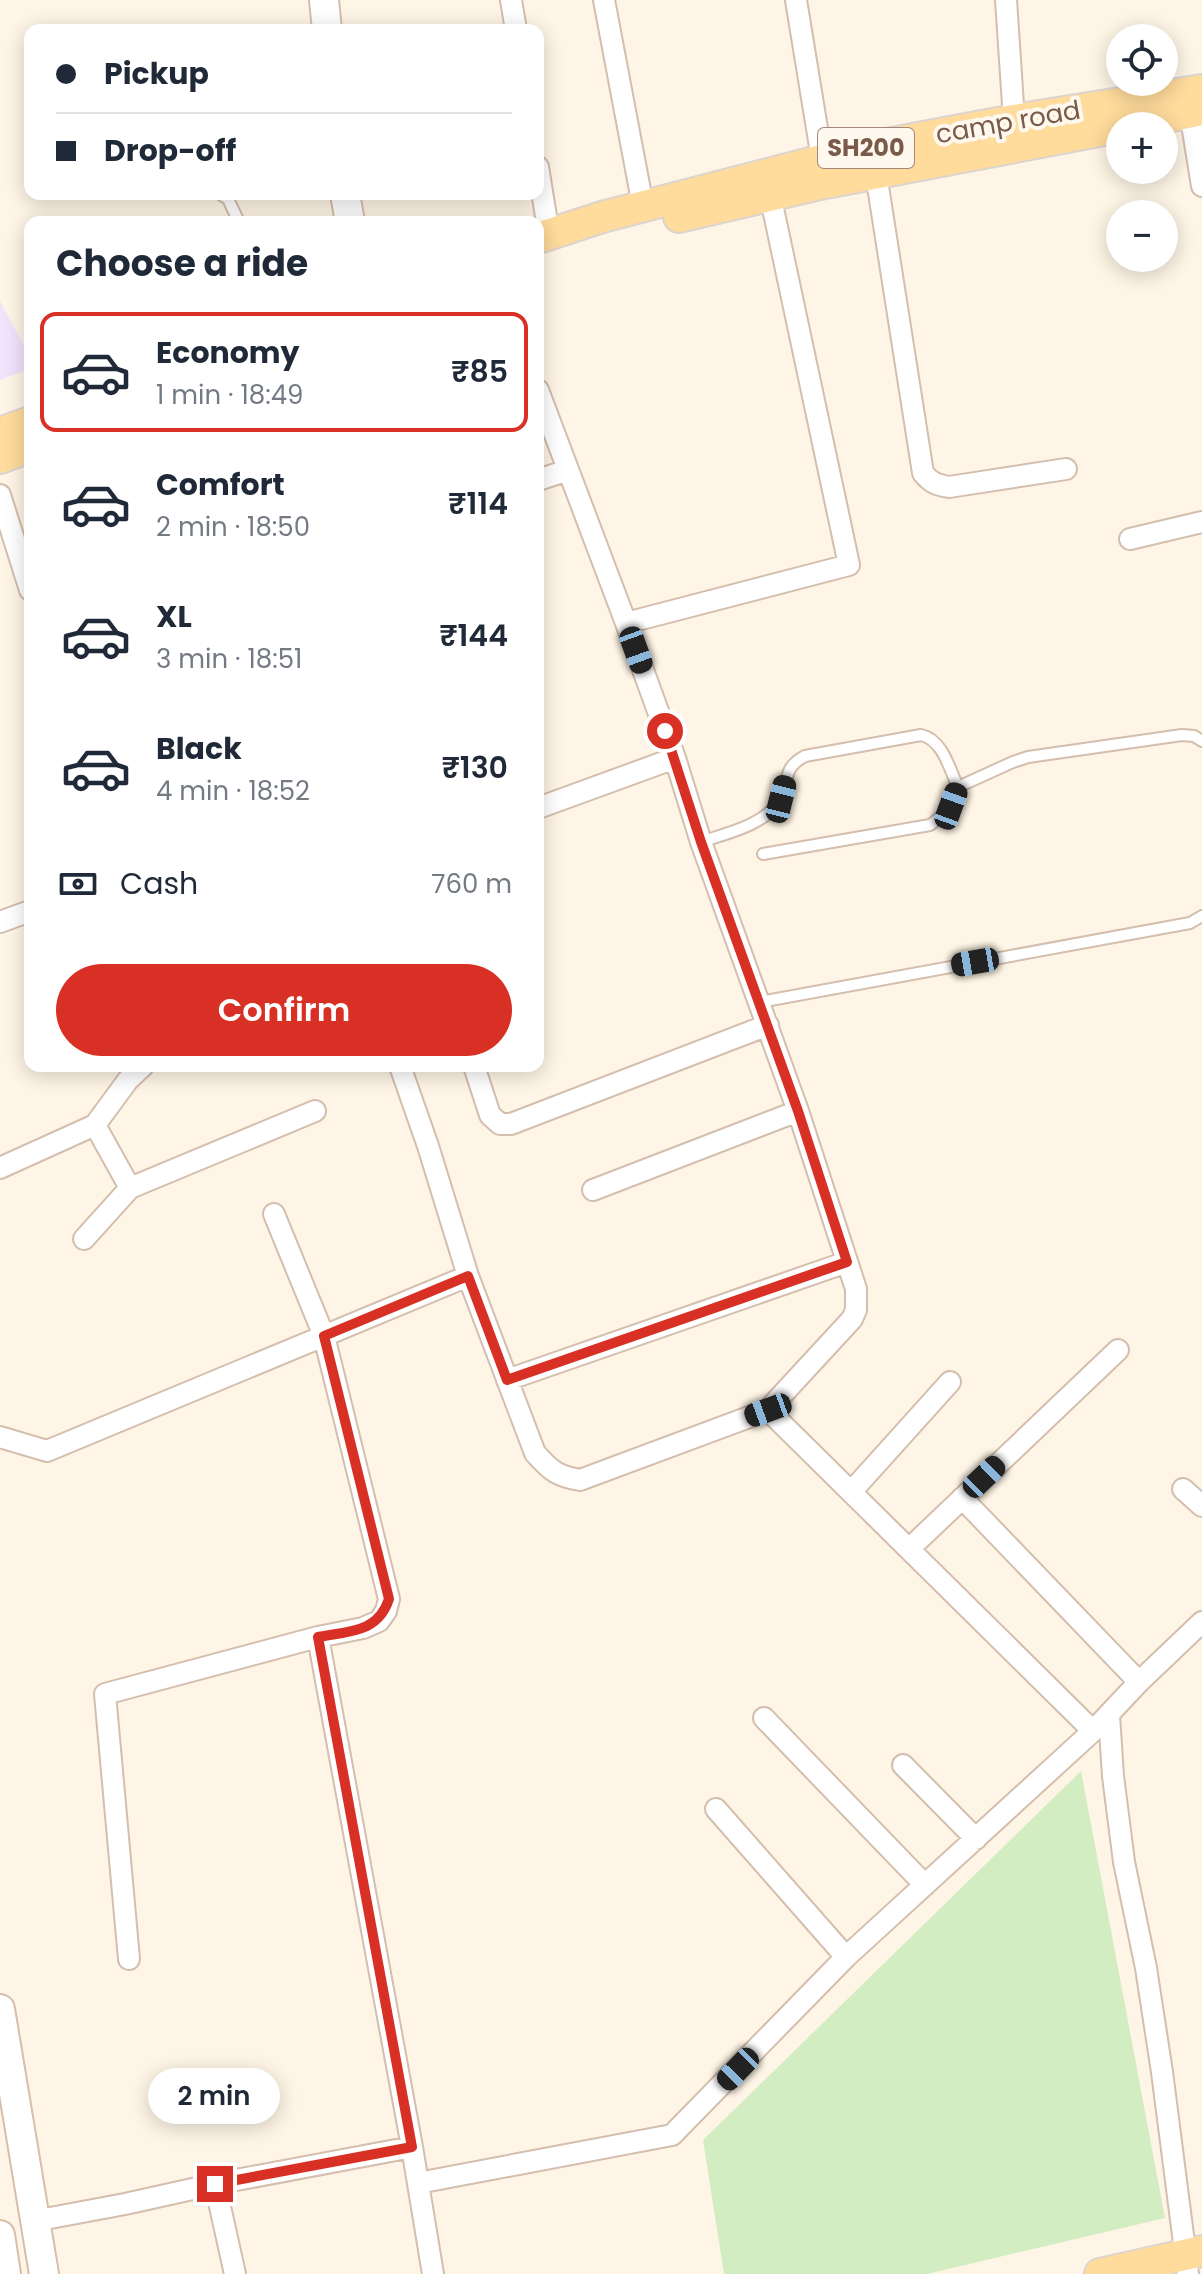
<!DOCTYPE html>
<meta charset="utf-8">
<style>
body{margin:0;font-family:Poppins,sans-serif;background:#f2f2f3;color:#1f2937;height:100vh;display:flex;flex-direction:column;font-size:30px;white-space:nowrap}
*{box-sizing:border-box;margin:0}
p{font-size:26px;color:#747a83}
.icon{flex:none;width:44px;height:44px;fill:none;stroke:currentColor;stroke-width:2;stroke-linecap:round;stroke-linejoin:round}
.map{position:relative;flex:1;overflow:hidden}
.panel{position:absolute;left:24px;top:216px;width:520px;height:856px;display:flex;flex-direction:column;background:#fff;border-radius:16px;box-shadow:0 4px 20px #0003}
.panel>*{flex:none}
.banner{position:absolute;left:24px;top:24px;width:520px;height:176px;border-radius:16px;box-shadow:0 4px 20px #0003;display:grid;align-content:center;height:176px;padding:0 32px;background:#fff}
.controls{position:absolute;left:1106px;top:24px;display:grid;gap:16px}
.controls a{display:grid;place-items:center;width:72px;height:72px;border-radius:50%;background:#fff;box-shadow:0 4px 20px #0003;font-size:40px}
.end{position:absolute;width:36px;height:36px;margin:-18px;border:10px solid #d93025;background:#fff;box-shadow:0 0 0 4px #fff}
.from{border-radius:50%}
.bubble{position:absolute;height:56px;border-radius:28px;background:#fff;box-shadow:0 4px 20px #0003;font-size:26px;font-weight:600;line-height:56px;text-align:center}
.car{position:absolute;width:24px;height:48px;margin:-24px -12px;border-radius:10px;box-shadow:0 0 6px 2px #0007;background:linear-gradient(#222 24%,#8ab4d8 0 40%,#222 0 76%,#8ab4d8 0 86%,#222 0)}
.banner b{display:flex;align-items:center;gap:28px;height:76px;font-size:30px}
.banner b+b{border-top:2px solid #e0e1e3}
.banner i{width:20px;height:20px;background:#1f2937}
ul{padding:0;list-style:none}
li{display:flex;align-items:center;gap:24px;height:120px;margin:0 16px 12px;padding:0 16px;border:4px solid transparent;border-radius:16px}
li div{flex:1}
li b{display:block;font-size:30px}
li em{font-style:normal;font-weight:600}
li.selected{border-color:#d93025}
li>.icon{width:72px;height:72px;stroke-width:1.5}
h2{padding:0 32px;font-size:36px;line-height:96px}
.pay{display:flex;align-items:center;gap:20px;height:88px;padding:0 32px;font-size:30px}
.pay p{margin-inline-start:auto}
.primary-button{display:flex;gap:16px;margin-top:auto;padding:16px 32px}
.primary-button a{flex:1;height:92px;border-radius:48px;background:#d93025;color:#fff;font-size:32px;font-weight:600;line-height:92px;text-align:center}
.map>svg:first-child{display:block}
</style>
<div class="map">
<svg width="1202" height="2274" viewBox="0 0 1202 2274">
<rect width="100%" height="100%" fill="#fef5e6"/>
<path fill="#f2e2fb" d="M0,301L30,357V369L0,380Z"/>
<path fill="#d3edc2" d="M1081,1771L1165,2218L927,2274H724L703,2140Z"/>
<g fill="none" stroke-linecap="round" stroke-linejoin="round">
<g stroke="#d4bead" stroke-width="14">
<path id="lane" d="M220,194L228,199L239,222
M958,787L1013,762L1028,757L1182,735L1194,736L1202,741
M701,842C727,833 762,826 779,802C792,783 779,770 805,756L921,735C943,740 949,768 958,787C952,805 946,814 930,825L763,854
M760,1002L1190,923L1202,916"/>
</g>
<g stroke="#d4bead" stroke-width="24">
<path id="street" d="M511,0L516,30
M604,0L643,206
M796,0L822,159
M1006,0L1014,120
M1190,112L1202,186
M538,167L549,235
M876,174L923,473C931,483 937,485 949,487L1066,469
M538,480L568,470
M0,495L30,590
M1130,539L1202,522
M626,623L849,565L768,185
M538,808L675,758
M0,922L30,911
M400,1066L428,1146L468,1276L535,1453C551,1471 557,1476 580,1480L768,1410L852,1319L856,1310V1289L798,1111L701,842L675,758L626,623L538,390
M474,1066L490,1115L500,1124H511L768,1025
M95,1125L130,1188
M0,1168L95,1125L128,1080L143,1066
M593,1190L798,1111
M84,1239L130,1188L315,1111
M507,1380L847,1262
M768,1410L1093,1731
M0,1437L47,1451L468,1276
M1183,1489L1202,1506
M851,1492L950,1382
M962,1498L1139,1682
M909,1549L1118,1350
M318,1637L412,2147L433,2274
M1109,1715L1113,1776L1124,1862L1146,1968L1162,2072L1188,2274
M764,1718L925,1885
M903,1765L976,1839
M716,1809L846,1957
M129,1959L105,1694L318,1637L363,1628L379,1621L386,1611L389,1599L324,1336L274,1214
M418,2183L672,2135L846,1957L1093,1731L1139,1682L1202,1622
M215,2184L235,2274
M34,2221L125,2204L215,2184L412,2147"/>
</g>
<g stroke="#d7beaa" stroke-width="32">
<path id="secondary" d="M324,0L327,30
M345,194L350,222
M0,2009L44,2274
M0,2235L6,2274"/>
</g>
<g stroke="#dcd4cf" stroke-width="34">
<path id="primary" d="M1124,126L1202,110
M679,217L820,184L1120,127
M538,238L602,217L876,146L1014,120L1202,90
M0,433L30,422
M0,458L30,447
M1100,2274L1202,2251"/>
</g>
<use href="#lane" stroke="#fff" stroke-width="10"/>
<use href="#street" stroke="#fff" stroke-width="20"/>
<use href="#secondary" stroke="#fff" stroke-width="28"/>
<use href="#primary" stroke="#ffdb9c" stroke-width="30"/>
</g>
<g fill="none" stroke-linecap="round" stroke-linejoin="round">
<path stroke="#d93025" stroke-width="10" d="M215,2184L412,2147L318,1637C349,1631 378,1633 389,1599L324,1336L468,1276L507,1380L847,1262L798,1111L701,842L665,731"/>
</g>
<g text-anchor="middle" stroke-width="8" stroke-linejoin="round" paint-order="stroke">
<rect fill="#fff8ee" stroke="#a2897a" stroke-width="2" x="818" y="128" width="96" height="40" rx="6"/>
<g font-size="24" font-weight="bold" fill="#7a5a48">
<text x="866" y="156">SH200</text>
</g>
<g font-size="26" fill="#7a5a48" stroke="#fff8ee">
<text transform="translate(1008 122) rotate(-10)" y="9">camp road</text>
</g>
</g>
</svg>
<div class="controls">
<a><svg class="icon" aria-label="locate" viewBox="0 0 24 24"><circle cx="12" cy="12" r="6"/><path d="M12 2v4M12 18v4M2 12h4M18 12h4"/></svg></a>
<a>+</a>
<a>−</a>
</div>
<i class="end from" style="left:665px;top:731px"></i>
<i class="end" style="left:215px;top:2184px"></i>
<div class="bubble" style="left:148px;top:2068px;width:132px">2 min</div>
<i class="car" style="left:636px;top:650px;rotate:160deg"></i>
<i class="car" style="left:781px;top:799px;rotate:14deg"></i>
<i class="car" style="left:951px;top:806px;rotate:20deg"></i>
<i class="car" style="left:975px;top:962px;rotate:260deg"></i>
<i class="car" style="left:768px;top:1410px;rotate:250deg"></i>
<i class="car" style="left:984px;top:1477px;rotate:46deg"></i>
<i class="car" style="left:738px;top:2069px;rotate:224deg"></i>
<div class="banner">
<b><i class="from"></i>Pickup</b>
<b><i></i>Drop-off</b>
</div>
<section class="panel">
<h2>Choose a ride</h2>
<ul>
<li class="selected"><svg class="icon" aria-label="car" viewBox="0 0 24 24"><path d="M5 17H2v-5l4-1 3-4h7l3 4 3 1v5h-3M9 17h6M6 11h13"/><circle cx="7" cy="17" r="2"/><circle cx="17" cy="17" r="2"/></svg><div><b>Economy</b><p>1 min · 18:49</p></div><em>₹85</em></li>
<li><svg class="icon" aria-label="car" viewBox="0 0 24 24"><path d="M5 17H2v-5l4-1 3-4h7l3 4 3 1v5h-3M9 17h6M6 11h13"/><circle cx="7" cy="17" r="2"/><circle cx="17" cy="17" r="2"/></svg><div><b>Comfort</b><p>2 min · 18:50</p></div><em>₹114</em></li>
<li><svg class="icon" aria-label="car" viewBox="0 0 24 24"><path d="M5 17H2v-5l4-1 3-4h7l3 4 3 1v5h-3M9 17h6M6 11h13"/><circle cx="7" cy="17" r="2"/><circle cx="17" cy="17" r="2"/></svg><div><b>XL</b><p>3 min · 18:51</p></div><em>₹144</em></li>
<li><svg class="icon" aria-label="car" viewBox="0 0 24 24"><path d="M5 17H2v-5l4-1 3-4h7l3 4 3 1v5h-3M9 17h6M6 11h13"/><circle cx="7" cy="17" r="2"/><circle cx="17" cy="17" r="2"/></svg><div><b>Black</b><p>4 min · 18:52</p></div><em>₹130</em></li>
</ul>
<div class="pay"><svg class="icon" aria-label="cash" viewBox="0 0 24 24"><path d="M3 7h18v10H3z"/><circle cx="12" cy="12" r="2"/></svg>Cash<p>760 m</p></div>
<div class="primary-button"><a>Confirm</a></div>
</section>
</div>
